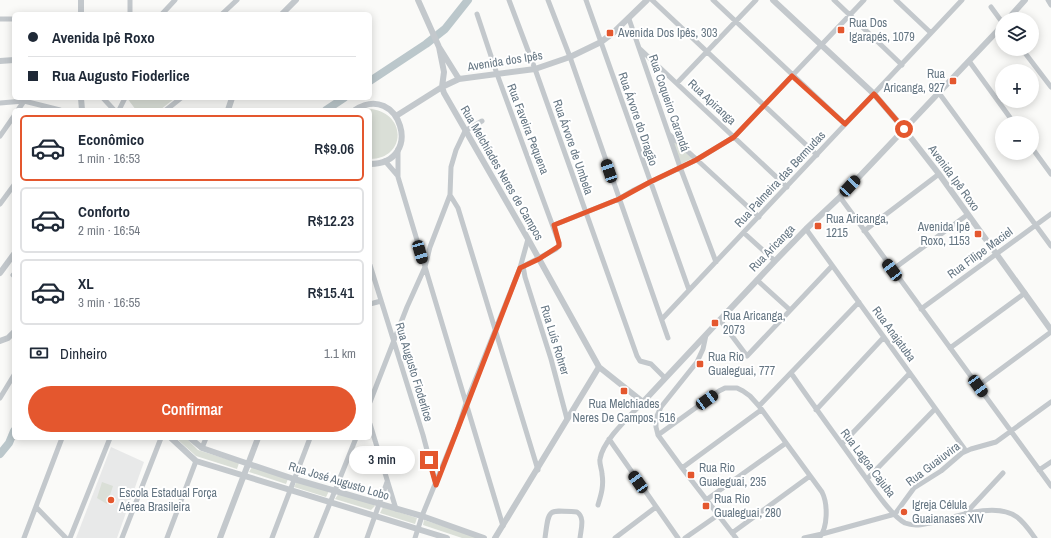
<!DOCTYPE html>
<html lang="pt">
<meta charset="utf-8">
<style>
body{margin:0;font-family:"Archivo Narrow",sans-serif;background:#f6f6f7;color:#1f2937;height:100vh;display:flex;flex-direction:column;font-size:15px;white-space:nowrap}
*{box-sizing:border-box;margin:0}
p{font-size:13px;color:#747a83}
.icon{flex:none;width:22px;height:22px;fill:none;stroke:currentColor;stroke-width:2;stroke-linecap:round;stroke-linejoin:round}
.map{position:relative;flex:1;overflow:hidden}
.details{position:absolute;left:12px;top:108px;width:360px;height:332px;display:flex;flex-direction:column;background:#fff;border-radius:6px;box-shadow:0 2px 10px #0003}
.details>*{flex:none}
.hud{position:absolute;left:12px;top:12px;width:360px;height:88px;border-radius:6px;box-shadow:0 2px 10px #0003;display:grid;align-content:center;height:88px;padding:0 16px;background:#fff}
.controls{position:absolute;left:995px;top:12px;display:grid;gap:8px}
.controls a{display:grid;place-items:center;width:44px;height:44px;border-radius:50%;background:#fff;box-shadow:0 2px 10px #0003;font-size:20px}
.end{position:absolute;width:18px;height:18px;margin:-9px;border:5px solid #e4572e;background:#fff;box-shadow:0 0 0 2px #fff}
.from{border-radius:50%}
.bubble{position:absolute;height:28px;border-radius:14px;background:#fff;box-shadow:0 2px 10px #0003;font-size:13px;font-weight:600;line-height:28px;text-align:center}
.car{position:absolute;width:12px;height:24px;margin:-12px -6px;border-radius:5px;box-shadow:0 0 3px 1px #0007;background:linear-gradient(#222 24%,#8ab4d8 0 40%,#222 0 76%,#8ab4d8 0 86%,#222 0)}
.hud b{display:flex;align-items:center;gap:14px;height:38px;font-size:15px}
.hud b+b{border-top:1px solid #e0e1e3}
.hud i{width:10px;height:10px;background:#1f2937}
ul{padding:7px 0 0;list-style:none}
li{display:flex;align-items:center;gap:12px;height:66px;margin:0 8px 6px;padding:0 8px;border:2px solid #e0e1e3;border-radius:6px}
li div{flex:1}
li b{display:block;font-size:15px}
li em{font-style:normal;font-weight:600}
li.current{border-color:#e4572e}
li>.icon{width:36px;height:36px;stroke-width:1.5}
.pay{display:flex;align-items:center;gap:10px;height:44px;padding:0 16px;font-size:15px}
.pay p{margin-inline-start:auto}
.primary-button{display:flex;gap:8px;margin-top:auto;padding:8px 16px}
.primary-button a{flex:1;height:46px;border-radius:24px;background:#e4572e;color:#fff;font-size:16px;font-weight:600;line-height:46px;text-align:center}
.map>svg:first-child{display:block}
</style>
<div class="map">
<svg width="1051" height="538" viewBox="0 0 1051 538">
<rect width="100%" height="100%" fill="#fafaf8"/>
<path fill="#e8e9e9" d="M111,447L144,462L117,538H76Z"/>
<path fill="#dadfd7" d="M127,98H175L160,110H136Z
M372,109C408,115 405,159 370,159V110H364Z
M667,131L695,157L679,165Z
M176,438H186L198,450L239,463L237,469L196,456Z
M252,467L288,479L286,484L249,472Z
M297,481L329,491L326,497L294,487Z
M102,482L113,486L107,504L97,498Z
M339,493L373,504L375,506L371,510L335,499Z
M383,507L417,518L415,524L380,513Z
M424,520L481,538H462L423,525Z"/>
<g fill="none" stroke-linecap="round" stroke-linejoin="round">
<path stroke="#bbc7cb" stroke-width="8" d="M370,81L426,44L445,29L468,0
M326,110L344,98
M0,454L9,443L14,431"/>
<path stroke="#c3c8cc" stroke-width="5" d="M130,0V14
M509,0L535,69L637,356L640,361L651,364L665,378
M548,0L570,57L668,338
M586,0L689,290
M652,0L817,155
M713,0L845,124
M834,0L902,65
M896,0L931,33
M1048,0L1051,5
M991,7L1002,22
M162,14L175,0
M222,14L237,0
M477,14L497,74L559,243V246L556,249L520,268
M0,19H14
M629,19L680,167L716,262
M640,49L787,187
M1022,49L1051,87
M969,61L1014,123
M677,83L756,0
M939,93L1051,246
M103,98L114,110
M0,103L24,101L60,110
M18,110L24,101
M119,110L125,98
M166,110L181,98
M670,135L759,217
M0,136L14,116
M1032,148L1051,174
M398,149V177L503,526
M385,161L398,176
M450,195L458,208L538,470
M840,197L1051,486
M0,204L14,185
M554,225L619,199L634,190L696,160L734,137L864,0
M806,229L966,451
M864,231L939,174
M744,233L775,261
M370,265L423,435L436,484
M523,266L525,277L551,359L567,419
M892,270L967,215
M13,275L14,276
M757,280L790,310
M370,304L381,301
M921,309L1051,214
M662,319L962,0
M720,320L747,356L832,266
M706,335L703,349L697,362L661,407L656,418V427L658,435L682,468L736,538
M950,348L1025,293
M791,373C813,405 836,436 858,467C869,482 890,515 905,523C915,527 925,524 935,522C958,516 996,502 1017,517C1025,523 1030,531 1035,538
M978,386L1051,332
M0,398L14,375
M370,402L407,307L425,267L430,247L450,195L451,167L456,150L465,131L482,121
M759,406L859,302
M816,410L884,337
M370,424L396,509
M658,435L719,391L725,388H737L743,391L750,396L759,406L822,492C828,504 828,528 819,538
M609,439L678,538
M842,444L910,373
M202,448L206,438
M682,468L761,410
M1039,470L1051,462
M867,479L935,409
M706,500L786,443
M598,505C601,495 604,486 602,474C602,469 599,464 600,459C603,440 630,416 643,402
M36,507L66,538
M895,514L914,488L941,471L962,453L971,449L996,442L1051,402
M965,514L1003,473
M732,533L810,476
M24,538L62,438
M70,538L110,438
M122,538L161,438
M167,538L196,461
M272,538L310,438
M316,538L356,438
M367,538L387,482
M415,538L422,516L458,428L466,403L520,268L528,239
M545,538C549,508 547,510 577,512C585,517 581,529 580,538
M615,538L656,507
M685,538L718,515
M804,538L822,534L895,514"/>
<path stroke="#c3c8cc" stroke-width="6" d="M418,0L439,47L459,79
M773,0L874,94L904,129L939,174L1051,330
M81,14V0
M282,14L296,0
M1008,19L1025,0
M439,47L444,72L442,87L444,93L528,239L599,367L643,402L775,261L806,229L840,197L1002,26
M0,61L14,60
M81,98L82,110
M228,110L232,98
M355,110C399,81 426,163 370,164
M396,116L442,87L459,79L535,69L570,57L601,42L613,33L647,0
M0,273L14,254
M0,341L8,338L14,332
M171,438L196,461L447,538
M190,438L202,448L240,461L294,479L422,516L484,538
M220,538L258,438
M495,538L599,367"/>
</g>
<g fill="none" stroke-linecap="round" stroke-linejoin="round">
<path stroke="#e4572e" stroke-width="5" d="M429,460L436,485L520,268L539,259L559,246V243L554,225L619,199L650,182L696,160L734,137L792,76L845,124L874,94L904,129"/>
</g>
<g fill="#e4572e" stroke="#fff" stroke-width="1.5">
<rect x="837" y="26" width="8" height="8" rx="2"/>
<rect x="606" y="29" width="8" height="8" rx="2"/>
<rect x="949" y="77" width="8" height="8" rx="2"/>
<rect x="814" y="222" width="8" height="8" rx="2"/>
<rect x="974" y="230" width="8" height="8" rx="2"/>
<rect x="711" y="319" width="8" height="8" rx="2"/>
<rect x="696" y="360" width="8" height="8" rx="2"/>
<rect x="620" y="387" width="8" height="8" rx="2"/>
<rect x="687" y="471" width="8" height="8" rx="2"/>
<circle cx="111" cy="500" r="4"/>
<rect x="702" y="502" width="8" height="8" rx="2"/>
<circle cx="904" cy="512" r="4"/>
</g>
<g text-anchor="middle" stroke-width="4" stroke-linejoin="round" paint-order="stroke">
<g font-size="12" fill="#657683" stroke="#fff" text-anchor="start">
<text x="849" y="27">Rua Dos<tspan x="849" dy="14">Igarapés, 1079</tspan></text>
<text x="618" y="37">Avenida Dos Ipês, 303</text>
<text x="945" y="78" text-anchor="end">Rua<tspan x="945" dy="14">Aricanga, 927</tspan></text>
<text x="826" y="223">Rua Aricanga,<tspan x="826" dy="14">1215</tspan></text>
<text x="970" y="231" text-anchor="end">Avenida Ipê<tspan x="970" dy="14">Roxo, 1153</tspan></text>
<text x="723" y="320">Rua Aricanga,<tspan x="723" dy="14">2073</tspan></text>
<text x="708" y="361">Rua Rio<tspan x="708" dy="14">Gualeguai, 777</tspan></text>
<text x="624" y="408" text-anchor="middle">Rua Melchiades<tspan x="624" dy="14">Neres De Campos, 516</tspan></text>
<text x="699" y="472">Rua Rio<tspan x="699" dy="14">Gualeguai, 235</tspan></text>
<text x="119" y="497">Escola Estadual Força<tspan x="119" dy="14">Aérea Brasileira</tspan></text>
<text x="714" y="503">Rua Rio<tspan x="714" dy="14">Gualeguai, 280</tspan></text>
<text x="912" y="509">Igreja Célula<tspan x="912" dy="14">Guaianases XIV</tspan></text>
</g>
<g font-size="12" fill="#657683" stroke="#fff">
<text transform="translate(505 61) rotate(-9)" y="4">Avenida dos Ipês</text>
<text transform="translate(712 102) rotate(43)" y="4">Rua Apiranga</text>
<text transform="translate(669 103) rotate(71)" y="4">Rua Coqueiro Carandá</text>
<text transform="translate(638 119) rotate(71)" y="4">Rua Árvore do Dragão</text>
<text transform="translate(528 129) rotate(69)" y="4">Rua Faveira Pequena</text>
<text transform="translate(573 147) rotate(71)" y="4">Rua Árvore de Umbela</text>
<text transform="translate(502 173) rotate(60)" y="4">Rua Melchíades Neres de Campos</text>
<text transform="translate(954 178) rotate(54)" y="4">Avenida Ipê Roxo</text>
<text transform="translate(780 179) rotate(-47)" y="4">Rua Palmeira das Bermudas</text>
<text transform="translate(772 248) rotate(-46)" y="4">Rua Aricanga</text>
<text transform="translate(980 253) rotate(-36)" y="4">Rua Filipe Maciel</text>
<text transform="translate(894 334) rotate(54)" y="4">Rua Anajatuba</text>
<text transform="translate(555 340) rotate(73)" y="4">Rua Luís Rohrer</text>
<text transform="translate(414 372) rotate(73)" y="4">Rua Augusto Fioderlice</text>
<text transform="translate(868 463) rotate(53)" y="4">Rua Lagoa Cajuba</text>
<text transform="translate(933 464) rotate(-37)" y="4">Rua Guaiuvira</text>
<text transform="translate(339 481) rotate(17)" y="4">Rua José Augusto Lobo</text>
</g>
</g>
</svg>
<div class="controls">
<a><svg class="icon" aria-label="layers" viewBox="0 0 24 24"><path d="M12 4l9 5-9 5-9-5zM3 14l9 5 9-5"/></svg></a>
<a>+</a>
<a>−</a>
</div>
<i class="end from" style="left:904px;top:129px"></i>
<i class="end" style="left:429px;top:460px"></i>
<div class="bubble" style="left:349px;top:446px;width:66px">3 min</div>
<i class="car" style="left:609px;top:171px;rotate:341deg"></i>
<i class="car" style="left:850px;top:186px;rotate:43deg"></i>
<i class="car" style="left:420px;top:252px;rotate:164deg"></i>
<i class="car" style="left:892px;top:270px;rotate:323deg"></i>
<i class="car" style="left:978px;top:386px;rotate:144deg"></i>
<i class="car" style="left:707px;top:400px;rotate:54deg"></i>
<i class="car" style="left:638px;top:482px;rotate:325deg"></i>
<div class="hud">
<b><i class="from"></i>Avenida Ipê Roxo</b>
<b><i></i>Rua Augusto Fioderlice</b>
</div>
<section class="details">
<ul>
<li class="current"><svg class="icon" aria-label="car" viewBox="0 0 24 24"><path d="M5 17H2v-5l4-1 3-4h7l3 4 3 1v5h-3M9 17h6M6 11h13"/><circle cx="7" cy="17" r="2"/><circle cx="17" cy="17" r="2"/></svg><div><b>Econômico</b><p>1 min · 16:53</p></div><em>R$9.06</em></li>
<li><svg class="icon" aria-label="car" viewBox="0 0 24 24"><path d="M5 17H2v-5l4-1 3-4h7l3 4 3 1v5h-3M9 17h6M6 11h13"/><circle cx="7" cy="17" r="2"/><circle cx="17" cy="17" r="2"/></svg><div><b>Conforto</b><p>2 min · 16:54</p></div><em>R$12.23</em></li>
<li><svg class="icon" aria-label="car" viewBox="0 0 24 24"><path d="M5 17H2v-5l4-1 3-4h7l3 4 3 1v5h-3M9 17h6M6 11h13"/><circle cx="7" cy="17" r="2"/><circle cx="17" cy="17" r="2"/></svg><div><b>XL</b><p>3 min · 16:55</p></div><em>R$15.41</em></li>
</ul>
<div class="pay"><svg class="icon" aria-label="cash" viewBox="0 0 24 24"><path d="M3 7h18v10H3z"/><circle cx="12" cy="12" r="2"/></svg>Dinheiro<p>1.1 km</p></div>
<div class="primary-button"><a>Confirmar</a></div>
</section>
</div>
